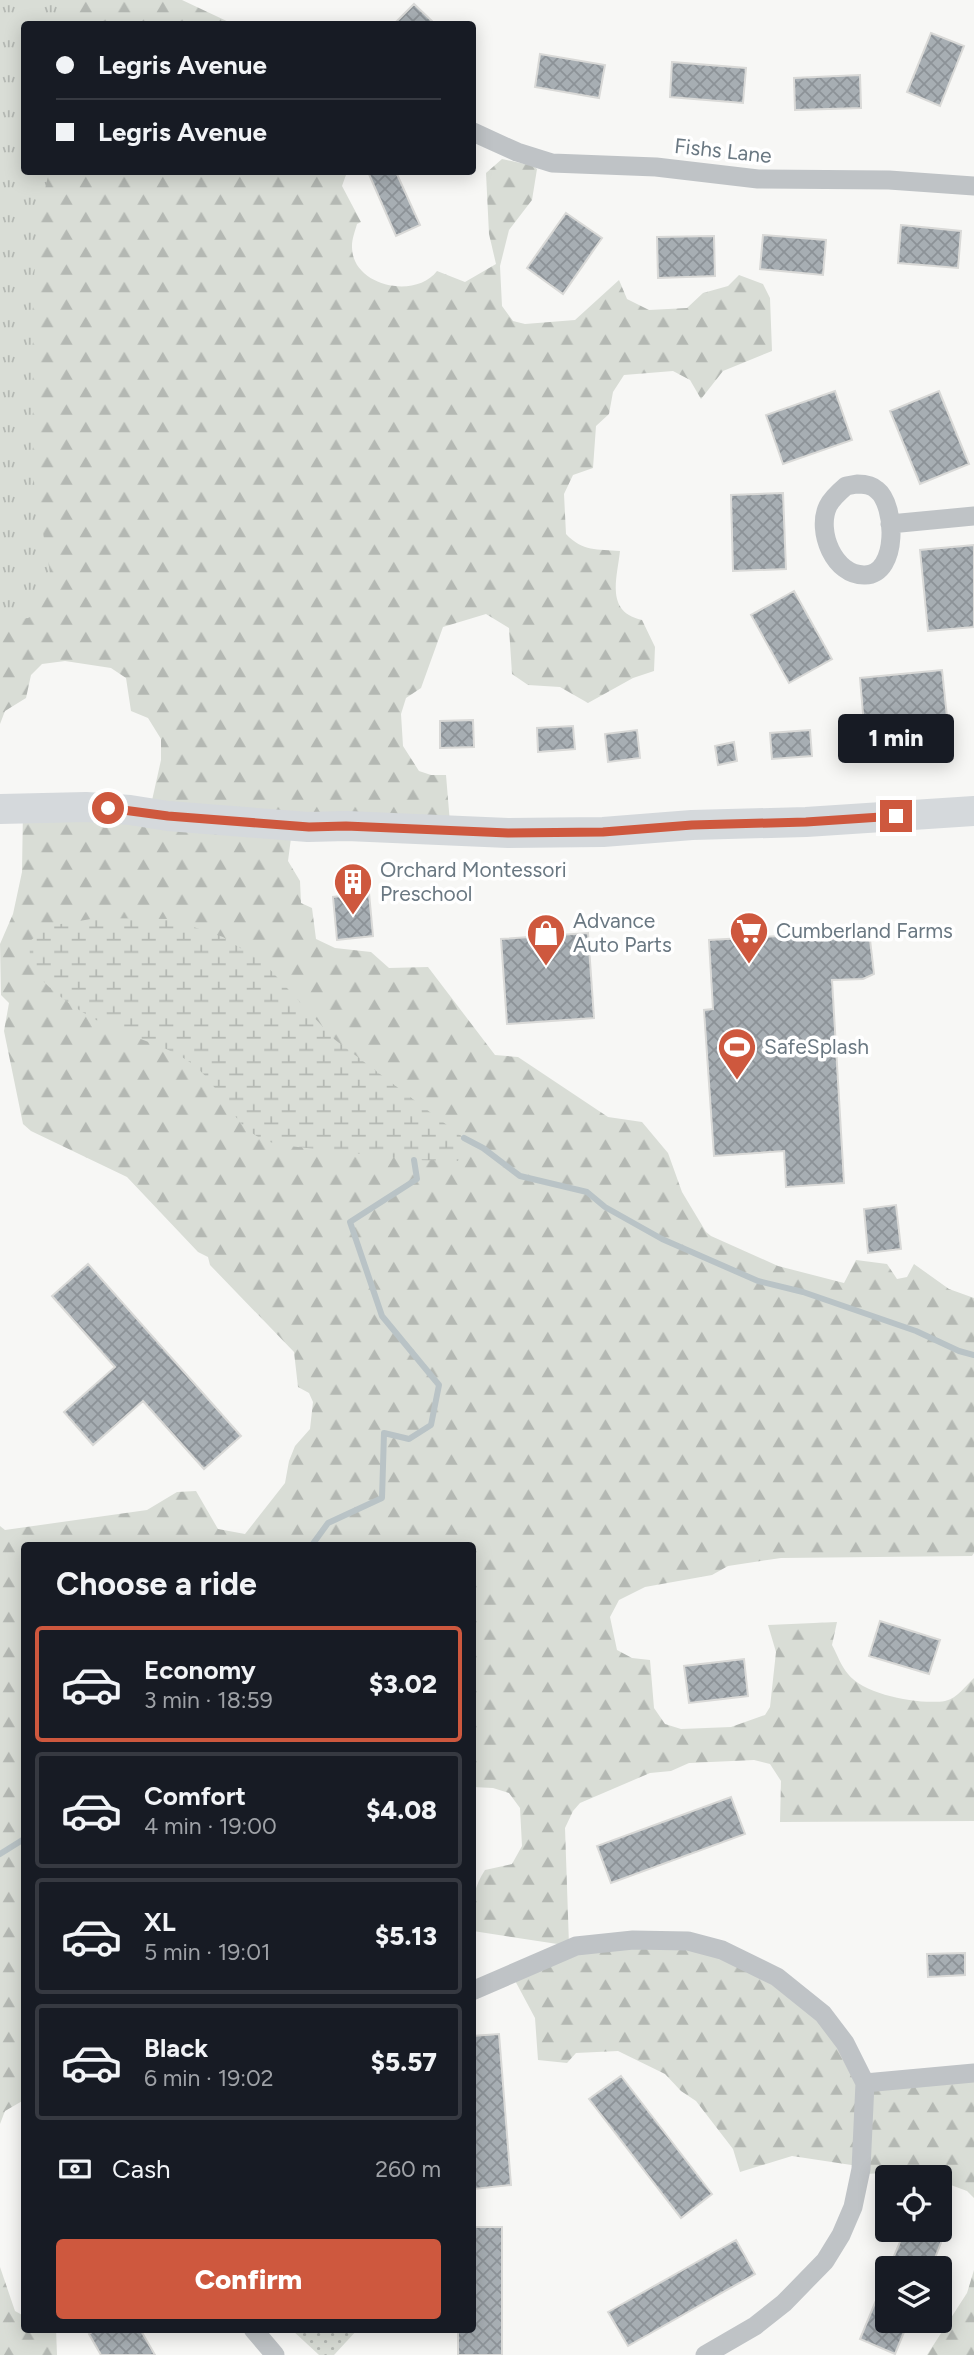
<!DOCTYPE html>
<meta charset="utf-8">
<style>
body{margin:0;font-family:Figtree,sans-serif;background:#20242c;color:#f1f3f6;height:100vh;display:flex;flex-direction:column;font-size:26px;white-space:nowrap}
*{box-sizing:border-box;margin:0}
p{font-size:23px;color:#9ea1a6}
.icon{flex:none;width:38px;height:38px;fill:none;stroke:currentColor;stroke-width:2;stroke-linecap:round;stroke-linejoin:round}
.map{position:relative;flex:1;overflow:hidden}
.sheet{position:absolute;left:21px;top:1542px;width:455px;height:791px;display:flex;flex-direction:column;background:#171b24;border-radius:7px;box-shadow:0 4px 18px #0003}
.sheet>*{flex:none}
.guide{position:absolute;left:21px;top:21px;width:455px;height:154px;border-radius:7px;box-shadow:0 4px 18px #0003;display:grid;align-content:center;height:154px;padding:0 35px;background:#171b24}
.buttons{position:absolute;left:875px;top:2165px;display:grid;gap:14px}
.buttons a{display:grid;place-items:center;width:77px;height:77px;border-radius:7px;background:#171b24;box-shadow:0 4px 18px #0003;font-size:35px}
.end{position:absolute;width:32px;height:32px;margin:-16px;border:9px solid #ce583e;background:#fff;box-shadow:0 0 0 4px #fff}
.from{border-radius:50%}
.bubble{position:absolute;height:49px;border-radius:7px;background:#171b24;box-shadow:0 4px 18px #0003;font-size:23px;font-weight:800;line-height:49px;text-align:center}
.guide b{display:flex;align-items:center;gap:24px;height:66px;font-size:26px}
.guide b+b{border-top:2px solid #363941}
.guide i{width:18px;height:18px;background:#f1f3f6}
ul{padding:0;list-style:none}
li{display:flex;align-items:center;gap:21px;height:116px;margin:0 14px 10px;padding:0 21px;border:4px solid #363941;border-radius:7px}
li div{flex:1}
li b{display:block;font-size:26px}
li em{font-style:normal;font-weight:800}
li.active{border-color:#ce583e}
li>.icon{width:63px;height:63px;stroke-width:1.5}
h2{padding:0 35px;font-size:32px;line-height:84px}
.pay{display:flex;align-items:center;gap:18px;height:77px;padding:0 35px;font-size:26px}
.pay p{margin-inline-start:auto}
.cta{display:flex;gap:14px;margin-top:auto;padding:14px 35px}
.cta a{flex:1;height:80px;border-radius:7px;background:#ce583e;color:#fff;font-size:28px;font-weight:800;line-height:80px;text-align:center}
.map>svg:first-child{display:block}
</style>
<div class="map">
<svg width="974" height="2355" viewBox="0 0 974 2355">
<defs>
<pattern id="grass-tufts" width="24" height="20" patternUnits="userSpaceOnUse" patternTransform="scale(1.75)"><rect width="24" height="20" fill="#d9ddd6"/><path d="M3 7l-1-3M5 7V3M7 7l1-3M15 17l-1-3M17 17v-4M19 17l1-3" fill="none" stroke="#b4b8b3"/></pattern>
<pattern id="forest-firs" width="22" height="20" patternUnits="userSpaceOnUse" patternTransform="scale(1.75)"><rect width="22" height="20" fill="#d9ddd6"/><path d="M5 1l3.5 6h-7zM16 11l3.5 6h-7z" fill="#b4b8b3"/></pattern>
<pattern id="wetland-marsh" width="20" height="14" patternUnits="userSpaceOnUse" patternTransform="scale(1.75)"><rect width="20" height="14" fill="#d9ddd6"/><path d="M1 5h8M5 5V1M11 12h8M15 12V8" fill="none" stroke="#b4b8b3"/></pattern>
<pattern id="park-dots" width="8" height="8" patternUnits="userSpaceOnUse" patternTransform="scale(1.75)"><rect width="8" height="8" fill="#d9ddd6"/><path d="M2 2h.1M6 6h.1" fill="none" stroke="#b4b8b3" stroke-width="1.8" stroke-linecap="round"/></pattern>
<pattern id="building-cross-hatch" width="8" height="8" patternUnits="userSpaceOnUse" patternTransform="scale(1.75)"><rect width="8" height="8" fill="#a7aeb3"/><path d="M0 0l8 8M0 8l8-8" fill="none" stroke="#8c9297"/></pattern>
</defs>
<rect width="100%" height="100%" fill="#f7f7f5"/>
<path fill="url(#grass-tufts)" d="M0,0H114L115,24H24V172H119L130,632L0,646Z"/>
<path fill="url(#forest-firs)" d="M81,0H182L233,24H70L76,7Z
M502,159L534,166L537,169L532,200L509,230L500,266L502,306L513,321L525,324L575,320L619,280L627,299L649,310L687,308L703,293L728,286L739,275L763,284L770,298L772,351L723,371L701,399L690,380L673,371L624,375L613,392L609,414L596,426L593,468L573,475L564,494L566,534C583,552 597,549 620,551C617,579 605,612 642,620L655,647L654,671L633,678L588,703L560,687L528,685L512,674L509,628L486,614L443,627L421,688L406,698L401,714L403,746L419,771L431,775H446L450,823H293L288,861L300,881L301,903L312,908L316,939L335,948L371,952L389,968L428,967L495,1055L518,1057L608,1117L642,1122L668,1153L682,1192L706,1232L711,1236L778,1266L844,1283L856,1260L887,1264L897,1279L907,1277L914,1264L949,1289L974,1298V1553L972,1556L781,1558L728,1566L712,1575L645,1587L619,1600L610,1617L617,1650L632,1658L650,1660L654,1708L665,1724L681,1729L731,1727L765,1715L770,1707L776,1652L768,1625L837,1622L832,1645C837,1654 841,1666 848,1674C864,1695 920,1705 945,1701C958,1698 966,1685 974,1678V1821L780,1822L781,1781L770,1764L754,1760L689,1763L671,1771L650,1773L580,1803L573,1811L565,1828L569,1945L695,1940L821,2008L864,2076L974,2072V2198L967,2191L940,2181V2177H927L914,2172L863,2174L858,2166L792,2156L740,2172L733,2149L696,2101L681,2091L665,2074L618,2051L576,2053L567,2063L538,2060L535,2018L512,1975L564,1945L473,1931C473,1906 471,1891 485,1870L512,1864L522,1846L520,1808L509,1793L493,1788L473,1787L472,1545H24V2100L5,2111L0,2124V1526L5,1530L147,1510L177,1492L196,1491L218,1529L245,1534L285,1483L289,1461L295,1446L310,1429L313,1402L309,1393L298,1387L294,1352L210,1265L208,1257L198,1252L127,1177L31,1131L23,1124L4,1031L9,1003L1,995L0,944L13,914L22,872L23,808L151,805L161,760V739L148,718L131,711L126,678L111,668L65,661L42,664L31,675L26,698L5,711L0,724V621L28,618L38,613L47,597L51,578L33,476V286L42,202L49,172H347L342,186L361,222L357,224C355,231 352,239 352,246C351,286 415,300 437,271L465,282L496,264L489,234L486,173Z
M0,2267L15,2311L24,2316V2329H56L57,2355H0Z
M974,2270V2355H927L967,2293Z"/>
<path fill="url(#wetland-marsh)" d="M97,918L170,919L223,937L264,963L334,1039L464,1138L458,1161L414,1160L280,1145C274,1143 266,1141 260,1138C230,1122 219,1083 191,1063C166,1045 136,1039 108,1026C86,1016 38,986 31,962C29,956 30,947 30,941L49,926Z"/>
<path fill="url(#park-dots)" d="M291,2329H358L334,2355H319Z"/>
<g fill="none" stroke-linecap="round" stroke-linejoin="round">
<path stroke="#b9c3c6" stroke-width="6" d="M464,1138L483,1148L520,1176L587,1192L605,1207L662,1239L758,1281L803,1292L916,1331L959,1351L974,1355
M312,1545L328,1523L382,1498L384,1433L409,1439L431,1425L439,1385L382,1316L350,1222L417,1179L414,1160
M0,1854L24,1839"/>
</g>
<path fill="url(#building-cross-hatch)" stroke="#d9d9d7" stroke-width="2" d="M414,4L435,24H394Z
M931,33L964,46L940,106L907,92Z
M540,54L605,65L599,98L535,87Z
M672,62L746,68L743,103L670,97Z
M860,75L861,108L795,110L794,78Z
M368,172H396L420,225L396,236Z
M566,213L602,238L563,294L527,268Z
M901,225L961,231L958,268L898,263Z
M763,235L826,240L823,275L760,269Z
M714,236L715,276L658,278L657,237Z
M835,391L852,440L783,464L766,415Z
M939,391L969,464L920,484L890,411Z
M783,493L786,569L733,571L731,495Z
M974,545V627L928,631L920,550Z
M794,591L832,659L789,683L751,615Z
M942,670L947,717L864,725L860,678Z
M473,720L474,747L440,748V721Z
M573,726L575,749L538,752L537,728Z
M637,730L640,758L608,762L605,734Z
M810,730L812,756L772,759L770,733Z
M734,742L737,761L718,765L715,746Z
M369,893L373,936L337,940L333,897Z
M869,931L874,974L863,979L832,980L844,1183L786,1187L784,1151L714,1156L704,1010L713,1009L709,940Z
M588,933L594,1018L507,1024L501,939Z
M896,1205L901,1249L868,1253L864,1209Z
M88,1264L241,1436L204,1469L143,1401L93,1445L64,1412L115,1367L52,1296Z
M880,1621L940,1640L929,1674L869,1656Z
M744,1659L748,1696L689,1703L684,1666Z
M731,1797L745,1834L611,1883L597,1846Z
M965,1953V1975L928,1977L927,1954Z
M499,2034L511,2185L474,2189L472,2036Z
M621,2076L712,2194L681,2218L589,2099Z
M472,2227H502V2355H458V2329H472Z
M905,2230H946L931,2268H889Z
M736,2240L755,2274L628,2346L608,2312Z
M887,2274V2320H909L895,2354L860,2339Z
M97,2329H140L155,2355H101L89,2334Z"/>
<g fill="none" stroke-linecap="round" stroke-linejoin="round">
<path stroke="#bfc3c6" stroke-width="19" d="M473,132L517,152L552,163L656,167L758,179L889,180L974,186
M857,484C864,484 872,485 877,490C896,505 899,574 865,575C834,576 816,531 828,506C832,498 839,492 846,486Z
M890,524L974,516
M472,1991L576,1946L633,1940L688,1941L722,1950L777,1977L823,2014L845,2043L865,2083L861,2169L853,2207L841,2235L825,2261L784,2303L755,2326L705,2355
M865,2083L974,2073
M253,2329L275,2355"/>
<path stroke="#d5d9dc" stroke-width="30" d="M0,809L86,807L130,810L168,816L308,827L347,826L508,833L603,832L692,825L806,822L974,811"/>
</g>
<g fill="none" stroke-linecap="round" stroke-linejoin="round">
<path stroke="#ce583e" stroke-width="9" d="M108,808L168,816L309,827L346,826L508,833L603,832L692,825L806,822L896,816"/>
</g>
<defs>
<g id="building-pin" transform="scale(2.0125)"><path d="M0 17L-7.5 6A9.5 9.5 0 1 1 7.5 6Z" fill="#ce583e" stroke="#fff"/><path d="M-4-6H4V6H1V3H-1V6H-4ZM-2.5-4.3h1.7v1.8h-1.7ZM.8-4.3h1.7v1.8H.8ZM-2.5-1h1.7V.8h-1.7ZM.8-1h1.7V.8H.8Z" fill="#fff"/></g>
<g id="supermarket-pin" transform="scale(2.0125)"><path d="M0 17L-7.5 6A9.5 9.5 0 1 1 7.5 6Z" fill="#ce583e" stroke="#fff"/><path d="M-6-5.5h2.5l.6 2H6L4.5 2H-2.5L-4.4-4H-6ZM-1.5 3.2a1.3 1.3 0 1 0 .1 0ZM3 3.2a1.3 1.3 0 1 0 .1 0Z" fill="#fff"/></g>
<g id="shop-pin" transform="scale(2.0125)"><path d="M0 17L-7.5 6A9.5 9.5 0 1 1 7.5 6Z" fill="#ce583e" stroke="#fff"/><path d="M-5-2.5h2.3a2.7 3.5 0 0 1 5.4 0H5L5.5 6h-11ZM-1.5-2.5h3a1.5 2.3 0 0 0-3 0Z" fill="#fff"/></g>
<g id="stadium-pin" transform="scale(2.0125)"><path d="M0 17L-7.5 6A9.5 9.5 0 1 1 7.5 6Z" fill="#ce583e" stroke="#fff"/><path d="M0-5a6.5 5 0 1 0 0 10a6.5 5 0 1 0 0-10ZM-3.5-1.8h7v3.6h-7Z" fill="#fff"/></g>
</defs>
<g fill-rule="evenodd">
<use href="#building-pin" x="353" y="882"/>
<use href="#supermarket-pin" x="749" y="931"/>
<use href="#shop-pin" x="546" y="933"/>
<use href="#stadium-pin" x="737" y="1047"/>
</g>
<g text-anchor="middle" stroke-width="7" stroke-linejoin="round" paint-order="stroke">
<g font-size="21" fill="#6a7882" stroke="#fff">
<text transform="translate(723 151) rotate(6)" y="7">Fishs Lane</text>
</g>
<g font-size="21" fill="#6a7882" stroke="#fff" text-anchor="start">
<text x="380" y="877">Orchard Montessori<tspan x="380" dy="24">Preschool</tspan></text>
<text x="573" y="928">Advance<tspan x="573" dy="24">Auto Parts</tspan></text>
<text x="776" y="938">Cumberland Farms</text>
<text x="764" y="1054">SafeSplash</text>
</g>
</g>
</svg>
<div class="buttons">
<a><svg class="icon" aria-label="locate" viewBox="0 0 24 24"><circle cx="12" cy="12" r="6"/><path d="M12 2v4M12 18v4M2 12h4M18 12h4"/></svg></a>
<a><svg class="icon" aria-label="layers" viewBox="0 0 24 24"><path d="M12 4l9 5-9 5-9-5zM3 14l9 5 9-5"/></svg></a>
</div>
<i class="end from" style="left:108px;top:808px"></i>
<i class="end" style="left:896px;top:816px"></i>
<div class="bubble" style="left:838px;top:714px;width:116px">1 min</div>
<div class="guide">
<b><i class="from"></i>Legris Avenue</b>
<b><i></i>Legris Avenue</b>
</div>
<section class="sheet">
<h2>Choose a ride</h2>
<ul>
<li class="active"><svg class="icon" aria-label="car" viewBox="0 0 24 24"><path d="M5 17H2v-5l4-1 3-4h7l3 4 3 1v5h-3M9 17h6M6 11h13"/><circle cx="7" cy="17" r="2"/><circle cx="17" cy="17" r="2"/></svg><div><b>Economy</b><p>3 min · 18:59</p></div><em>$3.02</em></li>
<li><svg class="icon" aria-label="car" viewBox="0 0 24 24"><path d="M5 17H2v-5l4-1 3-4h7l3 4 3 1v5h-3M9 17h6M6 11h13"/><circle cx="7" cy="17" r="2"/><circle cx="17" cy="17" r="2"/></svg><div><b>Comfort</b><p>4 min · 19:00</p></div><em>$4.08</em></li>
<li><svg class="icon" aria-label="car" viewBox="0 0 24 24"><path d="M5 17H2v-5l4-1 3-4h7l3 4 3 1v5h-3M9 17h6M6 11h13"/><circle cx="7" cy="17" r="2"/><circle cx="17" cy="17" r="2"/></svg><div><b>XL</b><p>5 min · 19:01</p></div><em>$5.13</em></li>
<li><svg class="icon" aria-label="car" viewBox="0 0 24 24"><path d="M5 17H2v-5l4-1 3-4h7l3 4 3 1v5h-3M9 17h6M6 11h13"/><circle cx="7" cy="17" r="2"/><circle cx="17" cy="17" r="2"/></svg><div><b>Black</b><p>6 min · 19:02</p></div><em>$5.57</em></li>
</ul>
<div class="pay"><svg class="icon" aria-label="cash" viewBox="0 0 24 24"><path d="M3 7h18v10H3z"/><circle cx="12" cy="12" r="2"/></svg>Cash<p>260 m</p></div>
<div class="cta"><a>Confirm</a></div>
</section>
</div>
